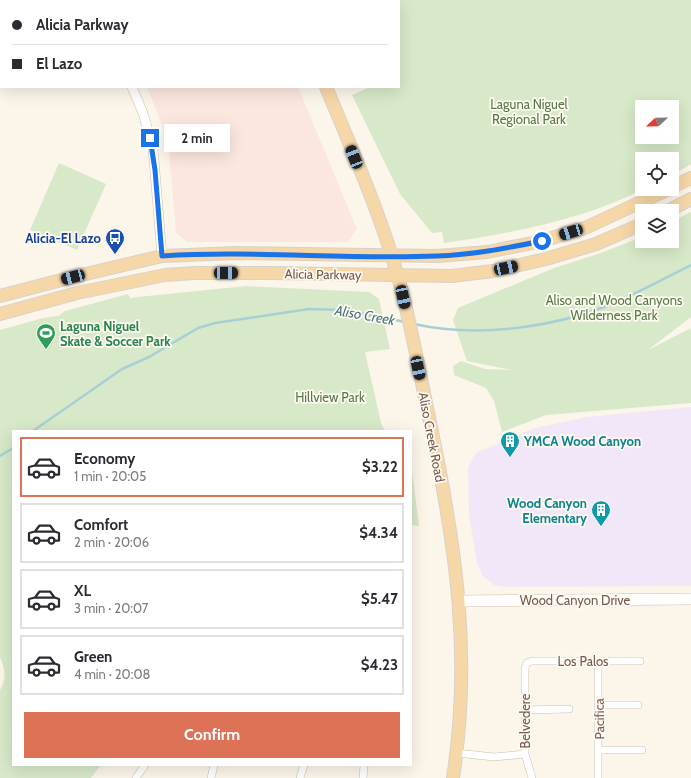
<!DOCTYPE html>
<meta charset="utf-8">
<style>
body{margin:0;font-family:Cabin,sans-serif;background:#f2f2f3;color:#2b2b33;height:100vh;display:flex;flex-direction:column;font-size:15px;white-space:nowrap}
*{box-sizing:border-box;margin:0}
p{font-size:13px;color:#7c7c81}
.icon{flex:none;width:22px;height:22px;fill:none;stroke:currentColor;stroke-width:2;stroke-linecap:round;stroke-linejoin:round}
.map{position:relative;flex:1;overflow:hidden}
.details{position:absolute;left:12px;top:430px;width:400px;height:336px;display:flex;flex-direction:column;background:#fff;border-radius:0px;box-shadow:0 4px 16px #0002}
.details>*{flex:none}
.banner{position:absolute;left:0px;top:0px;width:400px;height:88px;box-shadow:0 4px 16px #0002;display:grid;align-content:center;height:88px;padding:0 12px;background:#fff}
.needle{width:26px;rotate:248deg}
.tools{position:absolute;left:635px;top:100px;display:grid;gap:8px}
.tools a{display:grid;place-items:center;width:44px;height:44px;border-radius:0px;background:#fff;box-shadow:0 4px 16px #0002;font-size:20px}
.end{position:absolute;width:18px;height:18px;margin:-9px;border:5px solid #1a73e8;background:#fff;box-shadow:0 0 0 2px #fff}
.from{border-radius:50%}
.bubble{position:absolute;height:28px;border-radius:0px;background:#fff;box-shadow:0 4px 16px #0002;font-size:13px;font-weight:700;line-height:28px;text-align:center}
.car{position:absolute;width:12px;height:24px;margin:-12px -6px;border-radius:5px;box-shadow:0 0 3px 1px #0007;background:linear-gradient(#222 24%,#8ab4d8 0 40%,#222 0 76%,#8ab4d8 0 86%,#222 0)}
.banner b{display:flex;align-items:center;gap:14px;height:38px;font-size:15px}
.banner b+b{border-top:1px solid #e1e1e2}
.banner i{width:10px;height:10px;background:#2b2b33}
ul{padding:7px 0 0;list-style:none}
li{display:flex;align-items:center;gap:12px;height:60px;margin:0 8px 6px;padding:0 4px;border:2px solid #e1e1e2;border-radius:0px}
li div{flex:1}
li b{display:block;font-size:15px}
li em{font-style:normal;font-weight:700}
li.selected{border-color:#de7256}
li>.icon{width:36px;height:36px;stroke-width:1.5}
.action{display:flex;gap:8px;margin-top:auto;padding:8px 12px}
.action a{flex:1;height:46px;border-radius:0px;background:#de7256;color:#fff;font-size:16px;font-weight:700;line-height:46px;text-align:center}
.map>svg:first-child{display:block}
</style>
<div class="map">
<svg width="691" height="778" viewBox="0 0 691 778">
<rect width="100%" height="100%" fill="#fcf5ea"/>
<path fill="#fbe7df" d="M147,87H298L357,229L348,242H187L176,233L169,152L163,128Z"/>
<path fill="#f2e7f8" d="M691,407V586L506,587L494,585L483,576L477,563L469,515L468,468L476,453L535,428L587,417Z"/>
<path fill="#d7e9c9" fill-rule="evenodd" d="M376,0H691V164L672,175V159H642V189H644C582,220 512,233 444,243L442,232L432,233L400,194L352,95L370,87H399V1ZM642,107H672V137H642Z
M59,163L106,184L77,250L30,230Z
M691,212V317L648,350L691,328V403L546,415L502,432L494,401L486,388L454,375L453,366L461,361L485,369L511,370L467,361L453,320L458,308L554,268L598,254L642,237V241H672V221Z
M246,286L369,292L379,299L390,349L365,352L381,423L385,431H13V765H101L91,778H0V690C7,678 5,669 0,657V330L43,318L58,316L65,311L128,294L131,300V298L138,297Z
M411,463L419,526L411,525Z"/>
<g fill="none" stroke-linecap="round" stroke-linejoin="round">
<path stroke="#a6d0d6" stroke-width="2.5" d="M414,324C478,338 552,328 612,304C639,292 665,278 691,265
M33,431L122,369L149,357L198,328L215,323L309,309L343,310L406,322
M0,456L13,448"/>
<g stroke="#cebdb0" stroke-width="8">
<path id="minor" d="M599,705H638
M526,710L569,709
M599,750H642
M457,753L494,757L525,754
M136,778L145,765
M211,778L214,765
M300,778L304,765
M363,778L364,765
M532,778L525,754V668L527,663L532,661H640
M598,778V661"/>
</g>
<g stroke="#cebdb0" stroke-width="10">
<path id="tertiary" d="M95,0L96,1
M132,87L143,113L153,148L162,256"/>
</g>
<g stroke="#d3bfb0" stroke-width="12">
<path id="secondary" d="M460,601L691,599"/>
</g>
<g stroke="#d9d1cd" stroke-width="14">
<path id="primary" d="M289,0L290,1
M326,87C353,152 383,219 401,288C413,333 421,381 431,427C456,547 472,656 453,778
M672,187L691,178
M668,211L691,199
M0,296L73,277L162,256L236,253L437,256L487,252L542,241L585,228L669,189
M0,314L77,293L165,275L195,273H271L452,276L493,271L546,259L596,244L642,224"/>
</g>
<use href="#minor" stroke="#fff" stroke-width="7"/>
<use href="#tertiary" stroke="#fff" stroke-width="9"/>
<use href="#secondary" stroke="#fff" stroke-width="11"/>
<use href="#primary" stroke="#f6d7a7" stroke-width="12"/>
</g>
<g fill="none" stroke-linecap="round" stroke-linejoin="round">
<path stroke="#1a73e8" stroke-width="5" d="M150,138L155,170L162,256C254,250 345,260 437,256C472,255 507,248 542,241"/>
</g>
<defs>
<g id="bus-pin" transform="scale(1)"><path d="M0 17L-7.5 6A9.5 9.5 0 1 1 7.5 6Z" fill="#1a4fb4" stroke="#fef9f1"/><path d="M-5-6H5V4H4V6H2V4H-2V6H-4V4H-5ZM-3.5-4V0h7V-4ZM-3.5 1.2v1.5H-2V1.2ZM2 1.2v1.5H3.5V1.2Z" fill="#fff"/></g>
<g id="stadium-pin" transform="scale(1)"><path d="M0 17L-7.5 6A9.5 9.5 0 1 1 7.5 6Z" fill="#2e9e5b" stroke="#fef9f1"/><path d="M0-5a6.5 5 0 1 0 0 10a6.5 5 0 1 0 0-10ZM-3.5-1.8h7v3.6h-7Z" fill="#fff"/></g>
<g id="building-pin" transform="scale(1)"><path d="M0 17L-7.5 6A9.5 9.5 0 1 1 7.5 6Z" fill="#0f9aa8" stroke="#fef9f1"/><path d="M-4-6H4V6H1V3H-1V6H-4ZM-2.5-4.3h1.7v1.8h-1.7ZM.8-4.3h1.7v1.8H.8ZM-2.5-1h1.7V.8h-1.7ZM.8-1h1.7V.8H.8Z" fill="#fff"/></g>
</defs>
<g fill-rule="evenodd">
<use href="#bus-pin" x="115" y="238"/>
<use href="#stadium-pin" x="46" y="333"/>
<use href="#building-pin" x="510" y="441"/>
<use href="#building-pin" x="601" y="510"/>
</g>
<g text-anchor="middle" stroke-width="3.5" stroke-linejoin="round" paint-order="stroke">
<g font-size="13" fill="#577b46" stroke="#fef9f1">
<text x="529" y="109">Laguna Niguel<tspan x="529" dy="15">Regional Park</tspan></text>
<text x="614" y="305">Aliso and Wood Canyons<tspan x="614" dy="15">Wilderness Park</tspan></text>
<text x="330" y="402">Hillview Park</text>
</g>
<g font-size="13" font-weight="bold" fill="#164399" stroke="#fef9f1" text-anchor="end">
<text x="101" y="243">Alicia-El Lazo</text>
</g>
<g font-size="13" fill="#765c4e" stroke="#fef9f1">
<text transform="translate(323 274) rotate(1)" y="5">Alicia Parkway</text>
<text transform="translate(432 437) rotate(79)" y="5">Aliso Creek Road</text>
<text x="575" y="605">Wood Canyon Drive</text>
<text x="583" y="666">Los Palos</text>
<text transform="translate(599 719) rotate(-91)" y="5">Pacifica</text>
<text transform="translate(525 721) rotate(-90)" y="5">Belvedere</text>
</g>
<g font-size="13" font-weight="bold" fill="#27864d" stroke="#fef9f1" text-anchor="start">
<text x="60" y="331">Laguna Niguel<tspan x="60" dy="15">Skate &amp; Soccer Park</tspan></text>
</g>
<g font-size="13" font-weight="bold" fill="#0d838f" stroke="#fef9f1" text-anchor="start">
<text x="524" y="446">YMCA Wood Canyon</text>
<text x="587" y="508" text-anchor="end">Wood Canyon<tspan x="587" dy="15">Elementary</tspan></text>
</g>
<g font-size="14" font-style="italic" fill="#457880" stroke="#fef9f1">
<text transform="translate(365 315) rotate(10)" y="5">Aliso Creek</text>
</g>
</g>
</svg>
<div class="tools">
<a><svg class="needle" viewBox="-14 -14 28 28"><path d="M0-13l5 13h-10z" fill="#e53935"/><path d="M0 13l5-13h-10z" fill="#7c7c81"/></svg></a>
<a><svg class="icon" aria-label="locate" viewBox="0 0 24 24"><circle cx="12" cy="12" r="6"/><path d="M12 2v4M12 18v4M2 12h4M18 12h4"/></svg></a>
<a><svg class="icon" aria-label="layers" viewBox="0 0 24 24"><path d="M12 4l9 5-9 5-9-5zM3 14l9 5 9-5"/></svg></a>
</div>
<i class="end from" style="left:542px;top:241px"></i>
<i class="end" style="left:150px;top:138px"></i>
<div class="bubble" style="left:164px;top:124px;width:66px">2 min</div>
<i class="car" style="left:354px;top:157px;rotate:338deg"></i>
<i class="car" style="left:571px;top:232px;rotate:253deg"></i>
<i class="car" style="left:506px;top:268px;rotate:78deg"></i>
<i class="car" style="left:226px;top:273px;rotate:90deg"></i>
<i class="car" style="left:73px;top:277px;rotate:255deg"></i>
<i class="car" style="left:403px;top:297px;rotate:168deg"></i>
<i class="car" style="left:418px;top:368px;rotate:168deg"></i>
<div class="banner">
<b><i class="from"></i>Alicia Parkway</b>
<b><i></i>El Lazo</b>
</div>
<section class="details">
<ul>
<li class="selected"><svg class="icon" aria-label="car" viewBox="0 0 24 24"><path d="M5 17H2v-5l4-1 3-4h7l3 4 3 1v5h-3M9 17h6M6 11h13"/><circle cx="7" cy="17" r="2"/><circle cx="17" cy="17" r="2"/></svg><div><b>Economy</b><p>1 min · 20:05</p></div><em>$3.22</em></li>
<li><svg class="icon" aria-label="car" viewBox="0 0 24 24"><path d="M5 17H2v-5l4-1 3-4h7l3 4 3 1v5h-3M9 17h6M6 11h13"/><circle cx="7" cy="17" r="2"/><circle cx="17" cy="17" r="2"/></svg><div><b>Comfort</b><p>2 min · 20:06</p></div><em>$4.34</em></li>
<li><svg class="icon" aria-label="car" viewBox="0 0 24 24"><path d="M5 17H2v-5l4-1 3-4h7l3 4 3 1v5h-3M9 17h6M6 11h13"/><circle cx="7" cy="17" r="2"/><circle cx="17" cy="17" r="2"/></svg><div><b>XL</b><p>3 min · 20:07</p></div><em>$5.47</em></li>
<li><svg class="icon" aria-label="car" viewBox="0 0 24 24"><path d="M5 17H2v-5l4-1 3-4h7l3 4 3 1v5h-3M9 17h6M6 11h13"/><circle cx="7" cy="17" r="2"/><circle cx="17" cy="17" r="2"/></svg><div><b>Green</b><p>4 min · 20:08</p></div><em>$4.23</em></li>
</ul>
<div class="action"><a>Confirm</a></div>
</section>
</div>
